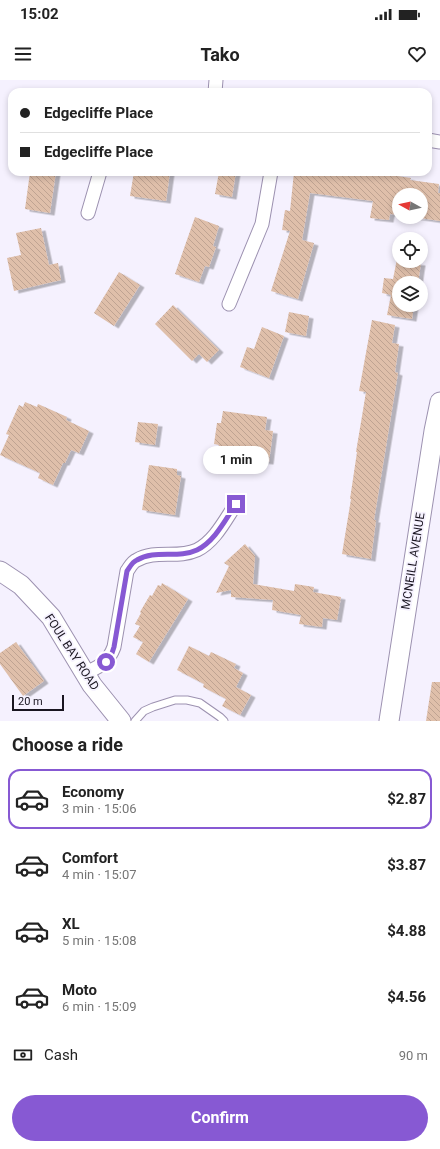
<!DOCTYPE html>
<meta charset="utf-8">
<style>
body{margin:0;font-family:Roboto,sans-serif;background:#f6f6f6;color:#222;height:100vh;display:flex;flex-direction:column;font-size:15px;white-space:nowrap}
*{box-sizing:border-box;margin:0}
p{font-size:13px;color:#767676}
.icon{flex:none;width:22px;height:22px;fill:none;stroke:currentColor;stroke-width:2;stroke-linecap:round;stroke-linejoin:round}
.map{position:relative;height:641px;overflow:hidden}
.panel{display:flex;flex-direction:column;background:#fff;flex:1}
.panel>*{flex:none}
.hud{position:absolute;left:8px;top:8px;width:424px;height:88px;border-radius:12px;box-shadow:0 2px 6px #0003;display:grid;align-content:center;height:88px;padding:0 12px;background:#fff}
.needle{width:26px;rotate:278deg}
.buttons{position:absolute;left:392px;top:108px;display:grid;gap:8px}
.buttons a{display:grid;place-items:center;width:36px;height:36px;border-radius:50%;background:#fff;box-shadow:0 2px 6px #0003;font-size:20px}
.scale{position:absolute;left:12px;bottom:10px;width:52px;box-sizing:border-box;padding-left:4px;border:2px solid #191520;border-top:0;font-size:11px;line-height:14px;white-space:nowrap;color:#191520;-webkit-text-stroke:3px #f5f1fe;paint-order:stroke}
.end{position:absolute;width:18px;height:18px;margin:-9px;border:5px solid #8759d3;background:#fff;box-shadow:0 0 0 2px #fff}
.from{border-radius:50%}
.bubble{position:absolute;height:28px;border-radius:14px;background:#fff;box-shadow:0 2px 6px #0003;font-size:13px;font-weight:700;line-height:28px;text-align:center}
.hud b{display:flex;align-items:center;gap:14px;height:38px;font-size:15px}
.hud b+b{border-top:1px solid #e0e0e0}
.hud i{width:10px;height:10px;background:#222}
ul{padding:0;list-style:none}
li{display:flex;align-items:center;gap:12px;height:60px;margin:0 8px 6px;padding:0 4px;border:2px solid transparent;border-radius:12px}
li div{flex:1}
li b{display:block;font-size:15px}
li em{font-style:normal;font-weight:700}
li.active{border-color:#8759d3}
li>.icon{width:36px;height:36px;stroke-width:1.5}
h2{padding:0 12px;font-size:18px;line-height:48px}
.pay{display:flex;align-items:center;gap:10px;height:44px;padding:0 12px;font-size:15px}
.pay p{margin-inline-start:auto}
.primary-button{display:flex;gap:8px;margin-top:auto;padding:8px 12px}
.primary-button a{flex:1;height:46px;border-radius:24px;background:#8759d3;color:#fff;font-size:16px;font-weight:700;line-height:46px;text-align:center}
.status{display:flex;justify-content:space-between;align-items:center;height:28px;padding:0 20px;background:#fff;direction:ltr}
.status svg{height:11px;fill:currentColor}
header{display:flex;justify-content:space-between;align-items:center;height:52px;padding:0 12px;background:#fff;font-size:18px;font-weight:700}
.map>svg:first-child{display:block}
</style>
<div class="status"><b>15:02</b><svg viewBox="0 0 49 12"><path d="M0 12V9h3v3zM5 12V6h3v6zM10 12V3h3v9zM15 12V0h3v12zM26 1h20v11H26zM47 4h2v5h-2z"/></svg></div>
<header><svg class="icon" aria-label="menu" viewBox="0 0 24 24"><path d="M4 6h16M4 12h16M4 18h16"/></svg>Tako<svg class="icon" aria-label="heart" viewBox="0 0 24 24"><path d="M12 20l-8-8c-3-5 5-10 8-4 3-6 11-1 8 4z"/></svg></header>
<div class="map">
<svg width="440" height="641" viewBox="0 0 440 641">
<defs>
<pattern id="building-back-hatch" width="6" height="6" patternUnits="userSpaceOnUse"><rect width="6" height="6" fill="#dfbfaa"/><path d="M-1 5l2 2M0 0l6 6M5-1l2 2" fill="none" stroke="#bfa392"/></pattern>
<filter id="shadow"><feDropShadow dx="4.5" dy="2.5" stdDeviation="0" flood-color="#0004"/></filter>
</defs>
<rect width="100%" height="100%" fill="#f5f1fe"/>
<path fill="url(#building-back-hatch)" filter="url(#shadow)" d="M30,92H56L50,133L25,129Z
M134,92H170L166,121L130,116Z
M219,92H236L232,117L215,114Z
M294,92H351L377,95V93L411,98L410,100L439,104L438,113H440V141L413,137H421V115H399V135L390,134L389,140L370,138L373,121L310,113L302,160L314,163L298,219L271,211L290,151L282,150L285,130L290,131Z
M195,137L219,146L213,166L216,167L209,187L205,186L199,202L175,194Z
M41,148L49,185L58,183L61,200L14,211L7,178L21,175L16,153Z
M397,179L399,180V181L421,183L418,203H399V225H414L412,239L387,235L391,215L382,213L384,198L393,199Z
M119,192L140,205L114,246L94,233Z
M173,225L219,270L207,282L199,274L192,281L155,244Z
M289,232L309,236L306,256L285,252Z
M372,240L395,245L392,263L399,264L395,292L398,293L374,440H376L371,479L342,474L351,419H350L357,372H356L366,312L359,311Z
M262,247L284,256L269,298L240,287L247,267L254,269Z
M25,322L37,327L38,324L67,337L66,340L89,351L79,373L71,370L65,383H63L53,405L38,398L40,393L0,375L9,355L6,354L19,325L23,327Z
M223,331L267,337L265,350L273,351L269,382L237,378V375L230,374L231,371L218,370L219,365L214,364L217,343H221Z
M138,342L158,344L155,365L135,362Z
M149,385L177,389V395L181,396L175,435L142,430Z
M245,464L255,476L253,504L294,511L295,504L314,507L313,512L341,517L337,540L323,538L322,547L299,544L301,535L272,530L273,520L231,517V510L216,513L229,486L224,483Z
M162,503L188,519L149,582L136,574L143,562L133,557L140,546L135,544L141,533L140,532L150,515L152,516L158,505L161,506Z
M16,562L44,601L23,616L0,584V573Z
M189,566L209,576L211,572L236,584L234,588L243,593L236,607L251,615L240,635L222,626L226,619L203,607L204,604L177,590Z
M432,602H440V641H426Z"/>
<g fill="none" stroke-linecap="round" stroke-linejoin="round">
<g stroke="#9c91b0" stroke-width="9">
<path id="lane" d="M135,641L144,631L153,627L175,620H187L200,623L220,637L224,641"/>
</g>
<g stroke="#9c91b0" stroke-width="15">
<path id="street" d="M215,12L216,0
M428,60L440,62
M88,133L100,92
M229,224L262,144L271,92
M86,593C100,586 108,583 114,567L127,491C130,487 132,482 137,480C155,469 178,479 197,470C215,461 225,440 236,424"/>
</g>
<g stroke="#9c91b0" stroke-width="21">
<path id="secondary" d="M0,491L21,505L51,537L92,605L121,641
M389,641L434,351L440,322"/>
</g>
<use href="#lane" stroke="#fff" stroke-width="7"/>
<use href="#street" stroke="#fff" stroke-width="13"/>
<use href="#secondary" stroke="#fff" stroke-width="19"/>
</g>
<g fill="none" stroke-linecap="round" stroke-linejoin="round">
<path stroke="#8759d3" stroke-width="5" d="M106,582L111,576L114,567L127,491C130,487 132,482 137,480C155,469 178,479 197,470C215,461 225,440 236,424"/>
</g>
<g text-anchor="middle" stroke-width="3.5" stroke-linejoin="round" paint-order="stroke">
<g font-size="12" fill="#191520" stroke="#f5f1fe">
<text transform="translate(413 481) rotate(-81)" y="4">MCNEILL AVENUE</text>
<text transform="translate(72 572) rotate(57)" y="4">FOUL BAY ROAD</text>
</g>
</g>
</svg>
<div class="buttons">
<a><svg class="needle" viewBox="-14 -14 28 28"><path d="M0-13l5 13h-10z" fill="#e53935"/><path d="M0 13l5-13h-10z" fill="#767676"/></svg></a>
<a><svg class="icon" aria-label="locate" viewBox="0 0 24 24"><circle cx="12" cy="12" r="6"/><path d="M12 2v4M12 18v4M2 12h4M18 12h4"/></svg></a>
<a><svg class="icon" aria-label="layers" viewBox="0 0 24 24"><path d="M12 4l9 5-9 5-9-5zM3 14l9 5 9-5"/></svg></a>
</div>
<div class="scale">20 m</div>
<i class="end from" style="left:106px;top:582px"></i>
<i class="end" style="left:236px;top:424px"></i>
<div class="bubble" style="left:203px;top:366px;width:66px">1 min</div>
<div class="hud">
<b><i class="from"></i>Edgecliffe Place</b>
<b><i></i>Edgecliffe Place</b>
</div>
</div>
<section class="panel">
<h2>Choose a ride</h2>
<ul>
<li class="active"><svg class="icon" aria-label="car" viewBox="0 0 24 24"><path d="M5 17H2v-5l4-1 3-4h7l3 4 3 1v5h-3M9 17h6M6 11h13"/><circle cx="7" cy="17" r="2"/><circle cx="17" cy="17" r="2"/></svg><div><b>Economy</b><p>3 min · 15:06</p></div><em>$2.87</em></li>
<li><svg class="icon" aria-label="car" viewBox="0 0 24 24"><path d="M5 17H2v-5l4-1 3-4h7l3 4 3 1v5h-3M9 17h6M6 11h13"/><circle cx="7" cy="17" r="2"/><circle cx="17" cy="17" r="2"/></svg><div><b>Comfort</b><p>4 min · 15:07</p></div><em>$3.87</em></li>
<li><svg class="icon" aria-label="car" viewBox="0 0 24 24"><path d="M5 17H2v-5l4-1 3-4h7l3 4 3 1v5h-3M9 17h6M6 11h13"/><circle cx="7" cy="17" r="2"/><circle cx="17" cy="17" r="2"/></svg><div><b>XL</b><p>5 min · 15:08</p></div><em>$4.88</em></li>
<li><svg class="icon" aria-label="car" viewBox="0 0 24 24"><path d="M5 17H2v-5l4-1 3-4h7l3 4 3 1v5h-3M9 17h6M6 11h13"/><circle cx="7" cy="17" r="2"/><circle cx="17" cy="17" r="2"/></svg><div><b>Moto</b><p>6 min · 15:09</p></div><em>$4.56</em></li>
</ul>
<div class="pay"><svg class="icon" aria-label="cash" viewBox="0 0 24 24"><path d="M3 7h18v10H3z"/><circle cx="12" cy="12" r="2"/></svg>Cash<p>90 m</p></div>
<div class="primary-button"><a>Confirm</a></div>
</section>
